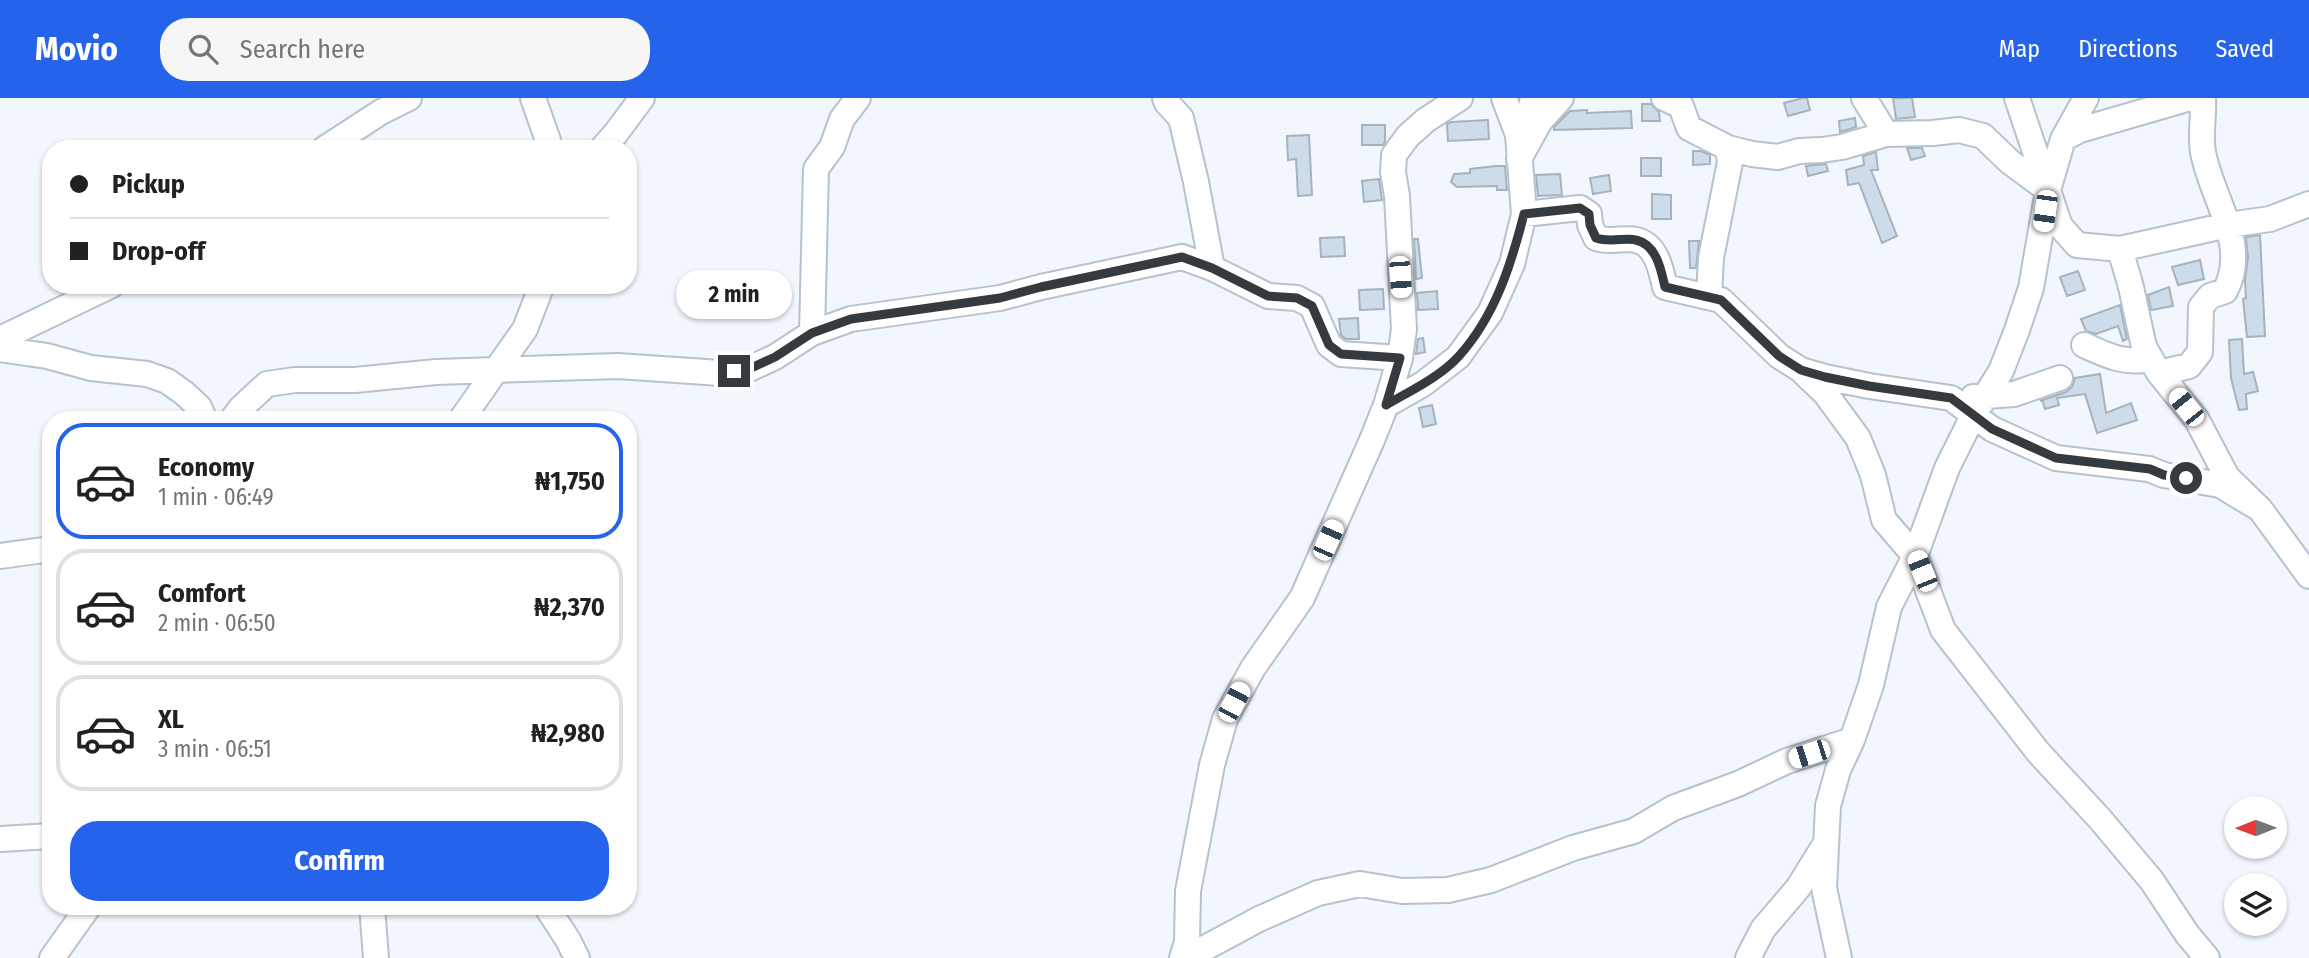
<!DOCTYPE html>
<meta charset="utf-8">
<style>
body{margin:0;font-family:"Fira Sans Condensed",sans-serif;background:#f6f6f6;color:#202124;height:100vh;display:flex;flex-direction:column;font-size:26px;white-space:nowrap}
*{box-sizing:border-box;margin:0}
p{font-size:23px;color:#757577}
.icon{flex:none;width:38px;height:38px;fill:none;stroke:currentColor;stroke-width:2;stroke-linecap:round;stroke-linejoin:round}
.map{position:relative;flex:1;overflow:hidden}
.drawer{position:absolute;left:42px;top:313px;width:595px;height:504px;display:flex;flex-direction:column;background:#fff;border-radius:28px;box-shadow:0 2px 5px #0004}
.drawer>*{flex:none}
.top-card{position:absolute;left:42px;top:42px;width:595px;height:154px;border-radius:28px;box-shadow:0 2px 5px #0004;display:grid;align-content:center;height:154px;padding:0 28px;background:#fff}
.needle{width:46px;rotate:269deg}
.controls{position:absolute;left:2224px;top:698px;display:grid;gap:14px}
.controls a{display:grid;place-items:center;width:63px;height:63px;border-radius:50%;background:#fff;box-shadow:0 2px 5px #0004;font-size:35px}
.end{position:absolute;width:32px;height:32px;margin:-16px;border:9px solid #353a3f;background:#fff;box-shadow:0 0 0 4px #fff}
.from{border-radius:50%}
.bubble{position:absolute;height:49px;border-radius:24px;background:#fff;box-shadow:0 2px 5px #0004;font-size:23px;font-weight:700;line-height:49px;text-align:center}
.car{position:absolute;width:21px;height:42px;margin:-21px -10px;border-radius:9px;box-shadow:0 0 5px 2px #0007;background:linear-gradient(#fff 24%,#345 0 40%,#fff 0 76%,#345 0 86%,#fff 0)}
.top-card b{display:flex;align-items:center;gap:24px;height:66px;font-size:26px}
.top-card b+b{border-top:2px solid #e0e0e0}
.top-card i{width:18px;height:18px;background:#202124}
ul{padding:12px 0 0;list-style:none}
li{display:flex;align-items:center;gap:21px;height:116px;margin:0 14px 10px;padding:0 14px;border:4px solid #e0e0e0;border-radius:28px}
li div{flex:1}
li b{display:block;font-size:26px}
li em{font-style:normal;font-weight:700}
li.selected{border-color:#2563eb}
li>.icon{width:63px;height:63px;stroke-width:1.5}
.primary-button{display:flex;gap:14px;margin-top:auto;padding:14px 28px}
.primary-button a{flex:1;height:80px;border-radius:28px;background:#2563eb;color:#fff;font-size:28px;font-weight:700;line-height:80px;text-align:center}
header{display:flex;align-items:center;gap:42px;box-sizing:border-box;height:98px;padding:0 35px;background:#2563eb;color:#fff}
header strong{font-size:33px}
nav{display:flex;gap:38px;margin-inline-start:auto;font-size:24px}
.search{width:490px;height:63px;background:#f6f6f6;display:flex;align-items:center;gap:18px;box-sizing:border-box;padding:0 24px;border-radius:28px;color:#757577;font-size:26px}
.map>svg:first-child{display:block}
</style>
<header>
<strong>Movio</strong>
<div class="search"><svg class="icon" aria-label="search" viewBox="0 0 24 24"><circle cx="10" cy="10" r="6"/><path d="M15 15l6 6"/></svg>Search here</div>
<nav><a>Map</a><a>Directions</a><a>Saved</a></nav>
</header>
<div class="map">
<svg width="2309" height="860" viewBox="0 0 2309 860">
<rect width="100%" height="100%" fill="#f2f7fd"/>
<path fill="#cedce9" stroke="#a5b2bf" stroke-width="2" d="M1803,0H1807L1810,12L1788,18L1784,5Z
M1893,0H1912L1915,19L1896,21Z
M1642,6H1651L1659,14L1660,23H1642Z
M1587,12V15L1631,13L1632,30L1554,32V29L1570,13Z
M1855,20L1856,29L1840,34L1839,23Z
M1488,22L1489,41L1448,43L1447,26L1451,24Z
M1362,27H1385V44L1383,47H1362Z
M1309,37L1312,97L1298,98L1296,61L1288,62L1287,38Z
M1907,50H1922L1925,58L1911,62Z
M1693,53H1701L1710,57V66L1693,67Z
M1876,54L1878,72H1871L1897,138L1882,145L1859,85L1848,87L1846,72L1864,67L1863,58Z
M1641,60H1661V78H1641Z
M1826,66L1828,73L1808,78L1806,68Z
M1496,68H1505L1507,92H1497V88L1457,89L1451,84L1454,76L1470,75V71Z
M1560,76L1562,97L1538,98L1536,77Z
M1609,77L1611,93L1593,96L1590,80Z
M1379,81L1382,102L1364,104L1362,83Z
M1652,96L1671,97V121H1652Z
M2260,137L2265,238L2247,239L2243,201L2246,200L2245,183L2248,159L2246,139Z
M1344,139L1345,158L1321,159L1320,140Z
M1414,141H1418L1422,180L1416,181Z
M1689,143H1699L1696,170H1690Z
M2200,162L2204,181L2178,187L2172,169Z
M2078,173L2085,192L2067,198L2060,179Z
M2169,189L2173,208L2151,212L2148,197Z
M1383,191L1384,211L1360,212L1359,192Z
M1437,193L1438,211L1418,212L1417,195Z
M2120,207L2127,241L2123,243L2118,228L2096,236L2086,233L2081,221Z
M1358,220L1359,241H1346L1341,237L1339,221Z
M1423,240L1425,254L1416,256L1418,241Z
M2242,241L2244,276L2253,274L2258,293L2246,296L2247,311L2239,312L2231,280L2229,242Z
M2100,276L2106,315L2131,305L2137,322L2097,335L2085,296L2057,300L2059,307L2045,311L2042,302L2040,303L2066,294L2072,289L2075,280Z
M1432,307L1436,326L1423,329L1419,310Z"/>
<g fill="none" stroke-linecap="round" stroke-linejoin="round">
<g stroke="#b5c2cf" stroke-width="28">
<path id="minor" d="M533,0L551,51
M1165,0L1167,5L1181,20L1196,84L1212,170
M1533,0L1519,61L1540,23L1561,0
M1664,0L1681,8L1689,30L1728,50L1730,64L1711,160L1709,198
M1864,0L1886,36L1933,35L1959,32L1983,38L2010,64L2048,92
M2017,0L2060,128L2077,147L2120,151L2131,189L2144,249L2159,275L2197,322L2227,379L2260,411L2309,478
M2063,41L2080,32L2190,0
M1728,50L1752,56L1778,59L1799,53L1822,52L1842,49L1886,36
M324,51L381,14L409,0
M602,51L616,35L642,0
M1524,116L1580,110L1589,116L1590,127L1596,140C1611,145 1625,139 1636,142C1657,147 1661,172 1665,189L1721,202L1779,258L1801,272L1825,279L1869,288L1951,300L1992,331L2056,360L2149,371L2164,377L2220,387L2260,411
M2120,151L2228,127L2270,121L2309,106
M812,235L816,71L832,49L842,21L858,0
M0,241L112,187
M2084,247C2108,258 2124,266 2151,261
M0,251L47,258L91,270L147,276L167,283L184,295L199,309L205,322
M496,272L618,268L720,275L749,271L775,259L812,235L851,221L1000,200L1041,189L1182,159L1212,170L1268,198L1297,200L1312,208L1329,247L1341,256L1400,260
M496,272L525,231L542,187
M1804,275L1825,295L1858,340L1873,377L1884,422L1915,458L1943,532L2038,654L2100,721L2152,783L2187,836L2207,860
M2159,275L2189,268L2200,254L2201,209L2210,198L2225,193C2250,147 2211,100 2203,54C2200,37 2204,17 2203,0
M1973,299L2014,296L2060,280
M1386,307L1423,286L1458,259L1490,215L1512,166L1524,116L1518,37L1504,0
M232,322L241,310L267,286L295,282H355L436,274L496,272L461,322
M0,458L51,451
M0,741L51,738
M372,808L376,860
M546,808L568,842L577,860
M52,860L89,808
M1182,860L1187,844L1188,793L1212,667L1225,621L1253,570L1302,500L1372,342L1386,307L1400,260L1404,231L1397,98L1393,74L1394,57L1408,38L1426,22L1460,0
M1196,860L1203,851L1259,821L1318,795L1360,786L1402,793L1448,792L1491,782L1573,750L1634,733L1673,710L1738,686L1787,663L1852,642
M1748,860L1763,831L1798,790L1824,748
M1839,860L1824,790L1828,708L1838,672L1852,642L1871,587L1889,509L1915,458L1947,370L1973,318L2001,273L2017,232L2031,190L2048,92L2063,41L2086,0"/>
</g>
<use href="#minor" stroke="#fff" stroke-width="24"/>
</g>
<g fill="none" stroke-linecap="round" stroke-linejoin="round">
<path stroke="#353a3f" stroke-width="9" d="M734,273L749,271L775,259L812,235L851,221L1000,200L1041,189L1182,159L1212,170L1268,198L1297,200L1312,208L1329,247L1341,256L1400,260L1386,307C1410,293 1440,279 1459,258C1495,218 1511,167 1524,116L1580,110L1589,116L1590,127L1596,140C1611,145 1625,139 1636,142C1657,147 1661,172 1665,189L1721,202L1779,258L1801,272L1825,279L1869,288L1951,300L1992,331L2056,360L2150,371L2164,377L2186,380"/>
</g>
</svg>
<div class="controls">
<a><svg class="needle" viewBox="-14 -14 28 28"><path d="M0-13l5 13h-10z" fill="#e53935"/><path d="M0 13l5-13h-10z" fill="#757577"/></svg></a>
<a><svg class="icon" aria-label="layers" viewBox="0 0 24 24"><path d="M12 4l9 5-9 5-9-5zM3 14l9 5 9-5"/></svg></a>
</div>
<i class="end from" style="left:2186px;top:380px"></i>
<i class="end" style="left:734px;top:273px"></i>
<div class="bubble" style="left:676px;top:172px;width:116px">2 min</div>
<i class="car" style="left:2045px;top:113px;rotate:188deg"></i>
<i class="car" style="left:1400px;top:179px;rotate:176deg"></i>
<i class="car" style="left:2186px;top:309px;rotate:321deg"></i>
<i class="car" style="left:1328px;top:442px;rotate:24deg"></i>
<i class="car" style="left:1922px;top:473px;rotate:338deg"></i>
<i class="car" style="left:1234px;top:604px;rotate:28deg"></i>
<i class="car" style="left:1809px;top:656px;rotate:252deg"></i>
<div class="top-card">
<b><i class="from"></i>Pickup</b>
<b><i></i>Drop-off</b>
</div>
<section class="drawer">
<ul>
<li class="selected"><svg class="icon" aria-label="car" viewBox="0 0 24 24"><path d="M5 17H2v-5l4-1 3-4h7l3 4 3 1v5h-3M9 17h6M6 11h13"/><circle cx="7" cy="17" r="2"/><circle cx="17" cy="17" r="2"/></svg><div><b>Economy</b><p>1 min · 06:49</p></div><em>₦1,750</em></li>
<li><svg class="icon" aria-label="car" viewBox="0 0 24 24"><path d="M5 17H2v-5l4-1 3-4h7l3 4 3 1v5h-3M9 17h6M6 11h13"/><circle cx="7" cy="17" r="2"/><circle cx="17" cy="17" r="2"/></svg><div><b>Comfort</b><p>2 min · 06:50</p></div><em>₦2,370</em></li>
<li><svg class="icon" aria-label="car" viewBox="0 0 24 24"><path d="M5 17H2v-5l4-1 3-4h7l3 4 3 1v5h-3M9 17h6M6 11h13"/><circle cx="7" cy="17" r="2"/><circle cx="17" cy="17" r="2"/></svg><div><b>XL</b><p>3 min · 06:51</p></div><em>₦2,980</em></li>
</ul>
<div class="primary-button"><a>Confirm</a></div>
</section>
</div>
